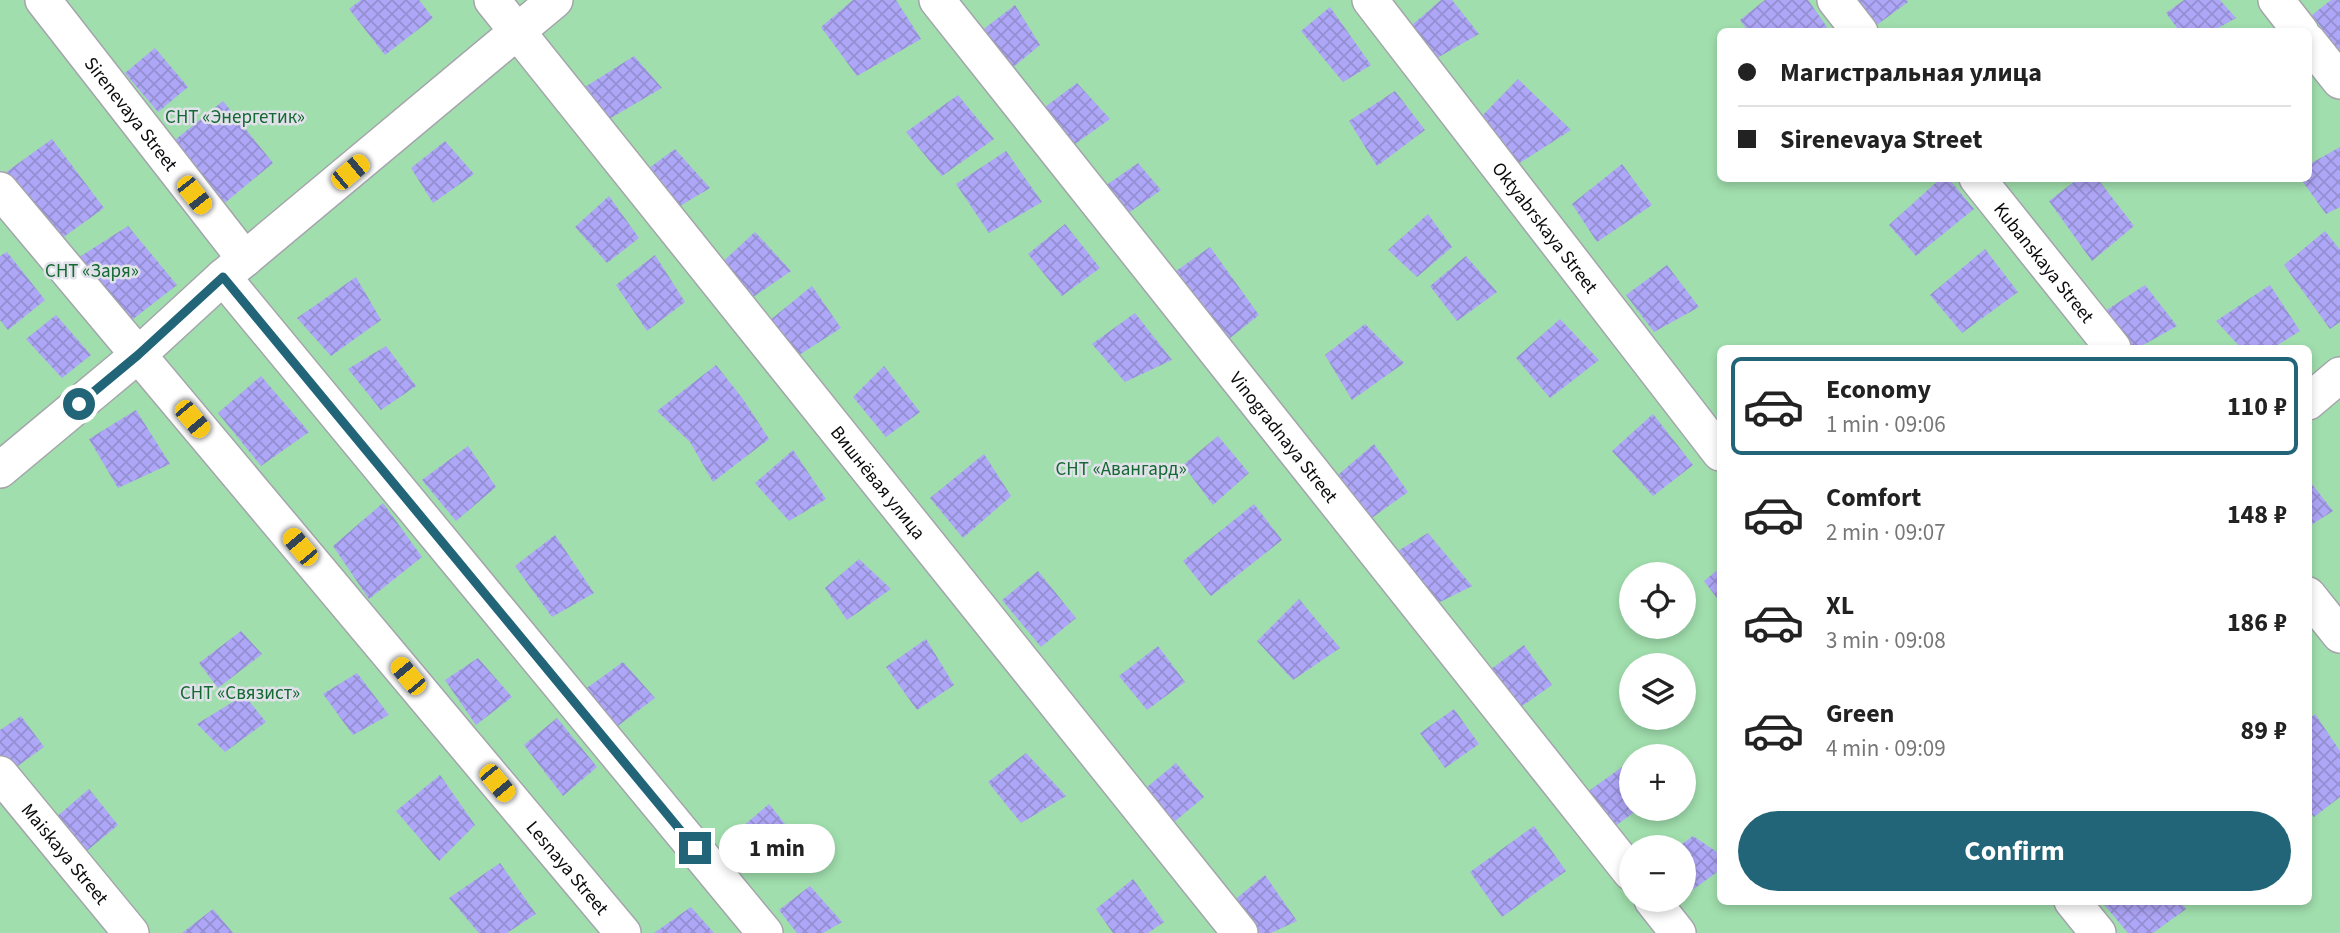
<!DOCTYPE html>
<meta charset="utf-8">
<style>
body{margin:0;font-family:"Source Sans 3",sans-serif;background:#f6f6f6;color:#222;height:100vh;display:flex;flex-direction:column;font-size:26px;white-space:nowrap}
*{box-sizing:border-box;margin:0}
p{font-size:23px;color:#767676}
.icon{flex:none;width:38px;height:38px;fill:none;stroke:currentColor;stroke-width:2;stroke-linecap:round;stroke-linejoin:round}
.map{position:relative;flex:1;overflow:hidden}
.sheet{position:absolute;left:1717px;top:345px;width:595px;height:560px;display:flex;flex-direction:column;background:#fff;border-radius:10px;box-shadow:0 4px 10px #0003}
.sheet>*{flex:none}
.hud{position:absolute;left:1717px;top:28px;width:595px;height:154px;border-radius:10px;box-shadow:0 4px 10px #0003;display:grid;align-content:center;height:154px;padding:0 21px;background:#fff}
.tools{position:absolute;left:1619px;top:562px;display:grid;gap:14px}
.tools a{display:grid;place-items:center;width:77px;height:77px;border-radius:50%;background:#fff;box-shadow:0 4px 10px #0003;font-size:35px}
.end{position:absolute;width:32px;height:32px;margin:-16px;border:9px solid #226578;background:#fff;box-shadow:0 0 0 4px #fff}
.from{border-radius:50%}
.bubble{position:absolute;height:49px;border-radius:24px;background:#fff;box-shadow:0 4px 10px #0003;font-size:23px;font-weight:700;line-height:49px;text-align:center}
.car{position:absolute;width:21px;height:42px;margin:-21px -10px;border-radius:9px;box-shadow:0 0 5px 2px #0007;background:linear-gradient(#f5c518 24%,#345 0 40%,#f5c518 0 76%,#345 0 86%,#f5c518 0)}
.hud b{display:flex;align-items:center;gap:24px;height:66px;font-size:26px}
.hud b+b{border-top:2px solid #e0e0e0}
.hud i{width:18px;height:18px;background:#222}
ul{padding:12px 0 0;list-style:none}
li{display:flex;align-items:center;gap:21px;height:98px;margin:0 14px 10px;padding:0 7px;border:4px solid transparent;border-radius:10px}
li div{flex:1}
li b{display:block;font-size:26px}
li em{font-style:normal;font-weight:700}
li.active{border-color:#226578}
li>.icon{width:63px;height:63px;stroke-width:1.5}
.button{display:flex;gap:14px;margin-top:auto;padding:14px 21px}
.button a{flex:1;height:80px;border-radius:42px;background:#226578;color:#fff;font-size:28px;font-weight:700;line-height:80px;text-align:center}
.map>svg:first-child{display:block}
</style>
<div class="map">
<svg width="2340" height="933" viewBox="0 0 2340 933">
<defs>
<pattern id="building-cross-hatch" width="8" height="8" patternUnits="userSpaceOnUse" patternTransform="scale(1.75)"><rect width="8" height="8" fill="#aea6f6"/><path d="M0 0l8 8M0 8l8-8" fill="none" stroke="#948ed2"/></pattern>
</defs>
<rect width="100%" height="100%" fill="#e1e1ea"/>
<path fill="#a0dead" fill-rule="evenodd" d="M0,0H2340V933H0ZM1720,32H2308V178H1720ZM1720,348H2308V901H1720ZM1631,574H1684V626H1631ZM1631,665H1684V718H1631ZM1631,756H1684V808H1631ZM1631,847H1684V900H1631Z"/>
<path fill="url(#building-cross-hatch)" d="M361,0H419L433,18L385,55L349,9Z
M853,0H896L921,39L857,76L821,27Z
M1441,0H1452L1479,34L1437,58L1412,25Z
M1765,0H1808L1827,27L1821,32H1749L1740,20Z
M1851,0H1907L1908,2L1874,27Z
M2184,0H2220L2236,18L2211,32H2180L2166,13Z
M2331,0H2340V53L2312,15Z
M1015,5L1040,45L1001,77L972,38Z
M1330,7L1371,65L1343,82L1301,31Z
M155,48L188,87L158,112L125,73Z
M634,56L662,88L609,119L582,89Z
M1518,79L1571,130L1518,164L1481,117Z
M1077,83L1110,119L1061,154L1033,116Z
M1395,91L1425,130L1377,166L1349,121Z
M958,95L994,139L942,176L906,132Z
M223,101L273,163L215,211L164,149Z
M52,139L104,208L58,241L5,173Z
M445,141L474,174L433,203L411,168Z
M2340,147V207L2326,214L2300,178H2308V165Z
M675,149L710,188L670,212L641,174Z
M1006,151L1042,202L989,233L956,184Z
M1138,163L1161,190L1117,221L1095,193Z
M1622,164L1652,205L1597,242L1572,204Z
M1941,178H1948L1974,209L1916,256L1889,225Z
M2079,178H2097L2134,226L2092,261L2049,201Z
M609,196L639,238L607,263L575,227Z
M1428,214L1452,247L1417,277L1388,250Z
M1065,224L1100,268L1062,296L1028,254Z
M128,226L177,285L124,326L70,263Z
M2325,231L2340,250V322L2330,329L2284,265Z
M755,232L791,271L743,304L716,268Z
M1210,247L1259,315L1225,342L1169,276Z
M1985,249L2018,292L1962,333L1930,295Z
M7,252L45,300L8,330L0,320V256Z
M655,255L685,302L647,331L616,285Z
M1466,256L1497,292L1457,321L1430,286Z
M1667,265L1699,307L1654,332L1626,295Z
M356,277L381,320L331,356L297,318Z
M2145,285L2177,326L2138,348H2133L2102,313Z
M2270,285L2300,331L2273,348H2241L2216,321Z
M812,286L841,328L796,357L769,321Z
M1135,313L1172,360L1125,382L1092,344Z
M56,315L91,355L62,378L26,339Z
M1560,319L1599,360L1550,398L1516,358Z
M1365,324L1404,363L1352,400L1325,355Z
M386,346L416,386L381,410L348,369Z
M716,365L743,399L769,439L713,482L690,442L657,411Z
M884,366L920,412L886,437L853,397Z
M261,376L309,432L261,466L218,413Z
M136,410L170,464L118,488L89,439Z
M1653,414L1693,465L1653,496L1612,451Z
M1218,436L1249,473L1213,505L1183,465Z
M1374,444L1408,492L1362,525L1331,481Z
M468,446L496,487L456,521L422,480Z
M793,450L826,499L789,521L755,483Z
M984,454L1011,496L963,538L930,498Z
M2308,479L2333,511L2308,527Z
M383,503L422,557L369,599L333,546Z
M1254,504L1282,540L1211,596L1183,561Z
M1428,533L1472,586L1430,607L1391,555Z
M555,535L594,593L552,617L515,566Z
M859,559L891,589L847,620L825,588Z
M1720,568V602L1704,581Z
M1038,571L1076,618L1041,647L1002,600Z
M1299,599L1340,648L1293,680L1257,641Z
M241,631L262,654L218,688L199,663Z
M926,639L954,685L917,710L886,667Z
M1524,645L1552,685L1515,711L1487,672Z
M1158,646L1185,682L1147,710L1119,676Z
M478,658L512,697L476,725L445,680Z
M623,662L655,698L615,728L584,690Z
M357,673L389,715L353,735L323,694Z
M244,695L266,722L225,752L197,724Z
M1454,709L1479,744L1445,768L1420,733Z
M2315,714L2340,751V797L2314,817L2308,810V720Z
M21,716L44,747L8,773L0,765V730Z
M557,718L597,767L563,796L524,745Z
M1026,753L1066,796L1021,823L988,782Z
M1176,763L1204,797L1168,827L1140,793Z
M1622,767L1631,779V808H1640L1611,829L1582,796Z
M440,775L475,825L439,861L396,811Z
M89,789L118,825L83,854L54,819Z
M769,804L797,839L760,865L735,833Z
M1534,826L1566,871L1502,917L1470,872Z
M1693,836L1720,854V870L1684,896V847H1678Z
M500,863L536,914L507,933H479L449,898Z
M1265,875L1297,921L1271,933H1247L1226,907Z
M1133,879L1164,922L1148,933H1113L1096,909Z
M810,886L842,922L823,933H797L779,910Z
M2101,901H2180L2186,909L2153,933H2128Z
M691,907L714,933H654Z
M213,909L233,933H182Z"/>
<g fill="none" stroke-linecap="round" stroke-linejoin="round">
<g stroke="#a4a4ac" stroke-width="38">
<g id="minor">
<path id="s1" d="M43,0L245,259"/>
<path id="s2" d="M492,0L1240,933"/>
<path id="s3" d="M937,0L1631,873"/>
<path id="s4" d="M1370,0L1720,453"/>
<path d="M1835,0L1860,32"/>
<path d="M2276,0L2301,32"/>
<path d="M2308,41L2340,81"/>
<path id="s5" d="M1977,178L2113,348"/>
<path id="s6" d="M0,190L623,933"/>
<path d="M223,277L765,933"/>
<path d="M2308,402L2340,375"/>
<path d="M0,470L138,355L223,277L555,0"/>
<path d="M2308,595L2340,635"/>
<path id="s7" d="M0,774L131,933"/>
<path d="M1652,900L1678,933"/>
<path d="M2072,901L2098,933"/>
</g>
</g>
<use href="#minor" stroke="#fff" stroke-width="35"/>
</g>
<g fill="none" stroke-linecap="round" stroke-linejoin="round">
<path stroke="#226578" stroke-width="9" d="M79,404L138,355L223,277L695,848"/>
</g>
<g text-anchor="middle" stroke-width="5" stroke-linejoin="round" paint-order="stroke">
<g font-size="19" fill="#0b0b0e" stroke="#e1e1ea">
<text dy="7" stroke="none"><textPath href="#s1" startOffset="144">Sirenevaya Street</textPath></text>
<text dy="7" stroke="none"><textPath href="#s4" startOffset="287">Oktyabrskaya Street</textPath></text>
<text dy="7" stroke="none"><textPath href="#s5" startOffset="108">Kubanskaya Street</textPath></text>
<text dy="7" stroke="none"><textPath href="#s3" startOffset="558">Vinogradnaya Street</textPath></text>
<text dy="7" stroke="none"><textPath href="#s2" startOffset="618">Вишнёвая улица</textPath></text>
<text dy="7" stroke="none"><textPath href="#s7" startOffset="103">Maiskaya Street</textPath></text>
<text dy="7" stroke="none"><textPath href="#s6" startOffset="884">Lesnaya Street</textPath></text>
</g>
<g font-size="19" fill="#146832" stroke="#e1e1ea">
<text x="235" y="123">СНТ «Энергетик»</text>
<text x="92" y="277">СНТ «Заря»</text>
<text x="1121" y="475">СНТ «Авангард»</text>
<text x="240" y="699">СНТ «Связист»</text>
</g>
</g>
</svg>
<div class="tools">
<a><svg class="icon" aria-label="locate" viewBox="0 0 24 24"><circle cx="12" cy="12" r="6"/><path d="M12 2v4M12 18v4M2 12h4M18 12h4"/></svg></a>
<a><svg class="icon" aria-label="layers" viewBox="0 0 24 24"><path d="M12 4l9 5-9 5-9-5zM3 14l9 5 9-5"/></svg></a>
<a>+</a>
<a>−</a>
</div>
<i class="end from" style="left:79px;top:404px"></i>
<i class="end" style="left:695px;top:848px"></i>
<div class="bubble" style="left:719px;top:824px;width:116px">1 min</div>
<i class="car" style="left:350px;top:172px;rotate:50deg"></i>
<i class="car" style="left:194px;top:195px;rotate:142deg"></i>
<i class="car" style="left:192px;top:419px;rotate:140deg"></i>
<i class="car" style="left:300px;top:547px;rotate:320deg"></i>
<i class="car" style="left:408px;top:676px;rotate:320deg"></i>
<i class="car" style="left:497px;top:783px;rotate:140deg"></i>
<div class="hud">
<b><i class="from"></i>Магистральная улица</b>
<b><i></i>Sirenevaya Street</b>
</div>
<section class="sheet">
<ul>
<li class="active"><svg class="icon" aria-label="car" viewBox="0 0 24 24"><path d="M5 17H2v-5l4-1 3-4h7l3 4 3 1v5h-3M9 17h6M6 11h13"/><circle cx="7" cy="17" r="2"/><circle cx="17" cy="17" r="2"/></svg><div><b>Economy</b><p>1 min · 09:06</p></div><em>110 ₽</em></li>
<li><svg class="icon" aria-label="car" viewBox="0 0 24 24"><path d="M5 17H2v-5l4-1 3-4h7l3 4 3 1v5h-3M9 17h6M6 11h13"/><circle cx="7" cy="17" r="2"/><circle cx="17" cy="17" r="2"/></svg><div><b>Comfort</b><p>2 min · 09:07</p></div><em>148 ₽</em></li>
<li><svg class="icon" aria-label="car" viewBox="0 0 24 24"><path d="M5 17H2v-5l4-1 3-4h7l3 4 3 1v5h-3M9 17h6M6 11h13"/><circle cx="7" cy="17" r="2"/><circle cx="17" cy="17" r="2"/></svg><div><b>XL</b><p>3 min · 09:08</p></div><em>186 ₽</em></li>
<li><svg class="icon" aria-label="car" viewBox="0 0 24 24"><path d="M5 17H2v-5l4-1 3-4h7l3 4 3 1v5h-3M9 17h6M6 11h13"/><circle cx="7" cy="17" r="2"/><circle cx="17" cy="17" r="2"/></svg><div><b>Green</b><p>4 min · 09:09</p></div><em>89 ₽</em></li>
</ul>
<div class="button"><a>Confirm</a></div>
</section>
</div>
